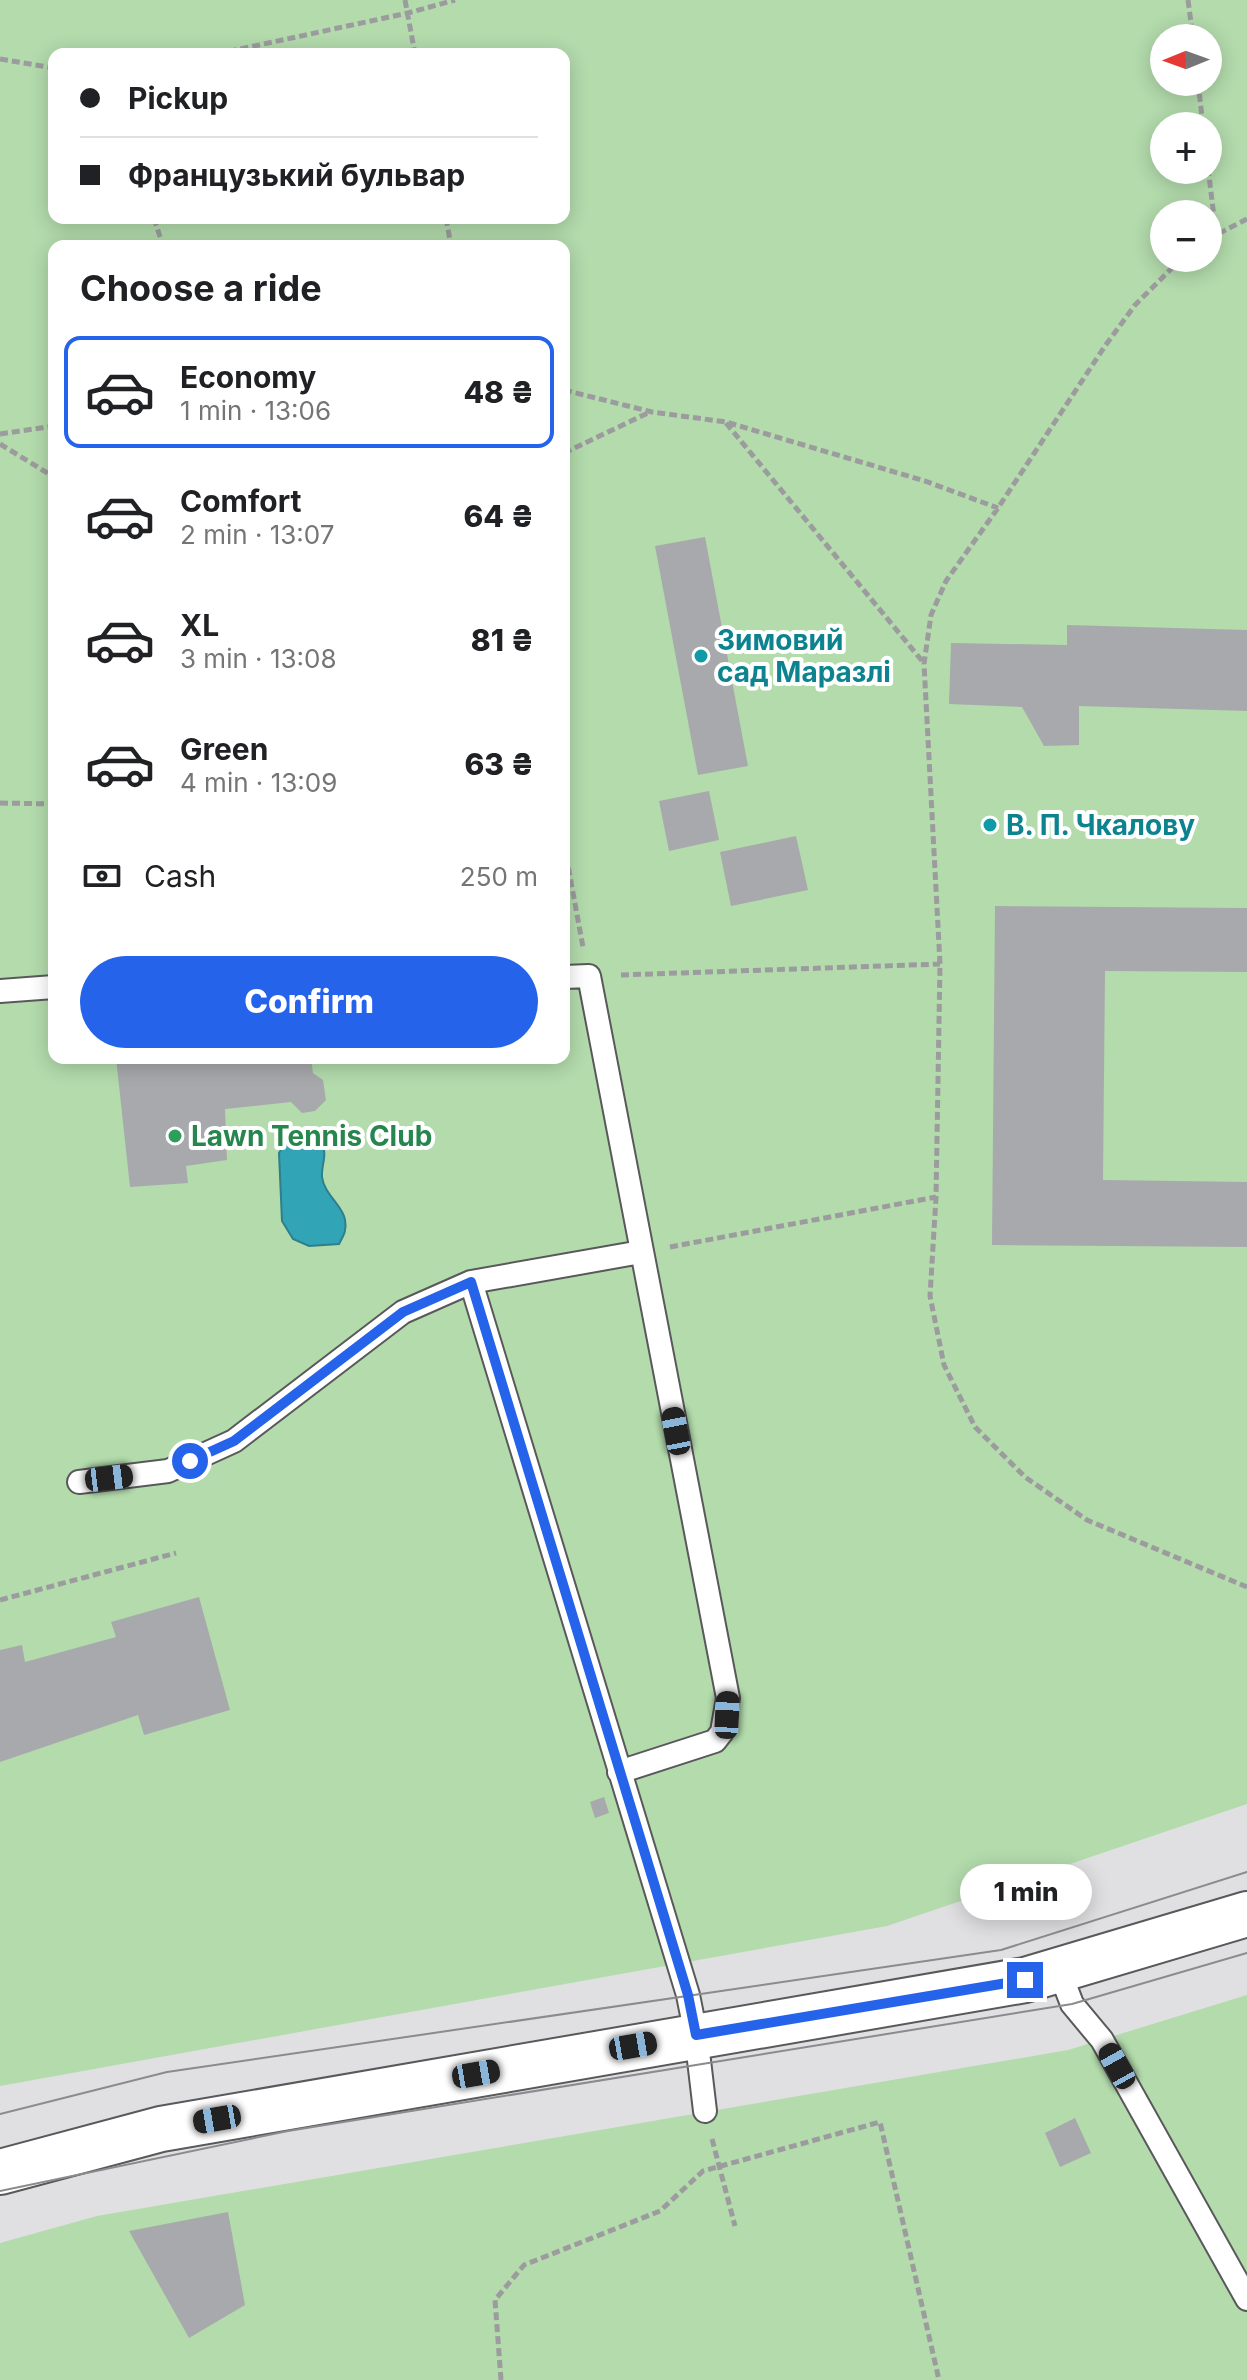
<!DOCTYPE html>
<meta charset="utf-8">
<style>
body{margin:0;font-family:Inter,sans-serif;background:#f2f2f2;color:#202124;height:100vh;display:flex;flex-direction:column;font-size:30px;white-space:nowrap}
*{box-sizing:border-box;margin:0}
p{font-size:26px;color:#757577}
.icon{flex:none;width:44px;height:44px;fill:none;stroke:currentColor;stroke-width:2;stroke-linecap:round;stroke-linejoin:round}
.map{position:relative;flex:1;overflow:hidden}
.panel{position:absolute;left:48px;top:240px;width:522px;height:824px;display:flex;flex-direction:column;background:#fff;border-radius:16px;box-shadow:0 4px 20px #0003}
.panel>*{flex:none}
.banner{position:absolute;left:48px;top:48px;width:522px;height:176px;border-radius:16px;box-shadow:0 4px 20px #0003;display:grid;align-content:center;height:176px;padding:0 32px;background:#fff}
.needle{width:52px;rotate:269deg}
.fabs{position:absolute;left:1150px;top:24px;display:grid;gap:16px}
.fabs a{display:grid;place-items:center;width:72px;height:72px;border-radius:50%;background:#fff;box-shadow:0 4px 20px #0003;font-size:40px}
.end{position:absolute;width:36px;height:36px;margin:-18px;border:10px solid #2563eb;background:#fff;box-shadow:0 0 0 4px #fff}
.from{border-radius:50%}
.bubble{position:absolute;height:56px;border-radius:28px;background:#fff;box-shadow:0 4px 20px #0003;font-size:26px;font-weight:800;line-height:56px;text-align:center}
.car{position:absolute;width:24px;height:48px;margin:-24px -12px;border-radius:10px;box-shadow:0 0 6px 2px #0007;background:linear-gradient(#222 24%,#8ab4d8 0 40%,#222 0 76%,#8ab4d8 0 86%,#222 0)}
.banner b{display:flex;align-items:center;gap:28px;height:76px;font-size:30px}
.banner b+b{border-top:2px solid #e0e0e0}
.banner i{width:20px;height:20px;background:#202124}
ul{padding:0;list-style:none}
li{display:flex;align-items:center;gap:24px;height:112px;margin:0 16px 12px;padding:0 16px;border:4px solid transparent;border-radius:16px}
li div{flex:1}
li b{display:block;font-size:30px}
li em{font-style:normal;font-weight:800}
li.active{border-color:#2563eb}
li>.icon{width:72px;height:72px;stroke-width:1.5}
h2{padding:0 32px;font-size:36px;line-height:96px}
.pay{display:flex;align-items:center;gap:20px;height:88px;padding:0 32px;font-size:30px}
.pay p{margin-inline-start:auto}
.action{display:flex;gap:16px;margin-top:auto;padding:16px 32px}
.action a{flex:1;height:92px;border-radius:48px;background:#2563eb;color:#fff;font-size:32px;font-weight:800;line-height:92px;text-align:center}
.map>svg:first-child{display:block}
</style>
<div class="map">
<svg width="1247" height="2380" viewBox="0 0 1247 2380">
<rect width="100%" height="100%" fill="#e0e0e3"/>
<path fill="#b3dbac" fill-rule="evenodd" d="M0,0H1247V1804L887,1926L0,2086ZM1164,38H1208V82H1164ZM54,54H564V218H54ZM1164,126H1208V170H1164ZM1164,214H1208V258H1164ZM54,246H564V1058H54Z
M1247,1995V2380H0V2243L97,2216L1068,2050Z"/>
<path fill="#31a5b6" stroke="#2e7f8b" stroke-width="2" d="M293,1130C304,1130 313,1131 320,1141C329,1153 321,1164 322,1177C324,1194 344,1207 345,1220C347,1230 344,1235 339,1244L309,1246L293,1239L282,1221L279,1153Z"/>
<path fill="#a8a9ac" d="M705,537L748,766L698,775L655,546Z
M1067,625L1247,630V711L1079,706V745L1044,746L1022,707L949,704L951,643L1067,645Z
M709,791L719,840L669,851L659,801Z
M796,836L808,890L731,906L720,852Z
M995,906L1247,908V972L1105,971L1103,1180L1247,1182V1247L992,1245Z
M116,1058H311L313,1073L323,1080L326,1100L315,1111L302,1113L291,1102L225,1109L227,1160L186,1166L188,1183L130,1187Z
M199,1597L230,1710L144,1735L138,1715L0,1762V1650L22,1645L25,1662L116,1637L111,1622Z
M604,1797L609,1813L595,1818L590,1802Z
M1075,2118L1091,2153L1060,2167L1045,2133Z
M228,2212L245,2305L189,2338L129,2231Z"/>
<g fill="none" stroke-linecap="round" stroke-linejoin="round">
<g stroke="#59595c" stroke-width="26">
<path id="service" d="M564,977L589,976L728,1698L722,1732L715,1741L619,1772
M0,991L54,987
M471,1282L688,1995L696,2035L705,2111
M79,1482L168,1471L234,1441L403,1312L471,1282L641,1252
M1059,1970L1072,2004L1102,2040L1247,2299"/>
</g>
<g stroke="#59595c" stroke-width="48">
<path id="tertiary" d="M0,2172L161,2129L1025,1980L1247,1914"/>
</g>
<path stroke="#9c9c9e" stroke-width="5" stroke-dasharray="8 4" stroke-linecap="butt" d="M405,0L415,54
M1188,0L1193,38
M217,54L408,13L455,0
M0,59L54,68
M1198,82L1203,126
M1208,168L1216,233
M154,218L163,246
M446,218L451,246
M1208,239L1247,219
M1182,258L1135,305L1105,346L998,508L946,581L931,615L924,664L940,964L936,1197L930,1296L944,1365L975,1427L1025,1477L1087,1520L1247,1587
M564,390L652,412L726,422L925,481L998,508
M726,423L923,662
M0,434L54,426
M0,444L54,477
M564,453L650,412
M0,803L54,804
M564,844L583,947
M621,975L940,964
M670,1247L936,1197
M0,1600L176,1553
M712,2139L735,2226
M501,2380L495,2300L524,2265L660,2211L703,2171L880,2122L939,2380"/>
<use href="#service" stroke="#fff" stroke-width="22"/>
<use href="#tertiary" stroke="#fff" stroke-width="44"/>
<path stroke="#8b8b8e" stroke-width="2" d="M0,2114L167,2072L1001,1950L1247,1872
M0,2191L288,2131L1072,2004L1247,1953"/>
</g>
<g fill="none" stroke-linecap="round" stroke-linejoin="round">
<path stroke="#2563eb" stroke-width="10" d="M190,1461L234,1441L403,1312L471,1282L688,1995L696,2035L1025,1980"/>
</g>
<g fill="#0f9aa8" stroke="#fff" stroke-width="3">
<circle cx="701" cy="656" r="8"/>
<circle cx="990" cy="825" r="8"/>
</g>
<circle fill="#2e9e5b" stroke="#fff" stroke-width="3" cx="175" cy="1136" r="8"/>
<g text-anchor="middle" stroke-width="8" stroke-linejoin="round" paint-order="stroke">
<g font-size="28" font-weight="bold" fill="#0d838f" stroke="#fff" text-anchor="start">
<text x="717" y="650">Зимовий<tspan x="717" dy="32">сад Маразлі</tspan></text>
<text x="1006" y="835">В. П. Чкалову</text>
</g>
<g font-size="28" font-weight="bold" fill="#27864d" stroke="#fff" text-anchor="start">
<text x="191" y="1146">Lawn Tennis Club</text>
</g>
</g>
</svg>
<div class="fabs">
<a><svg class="needle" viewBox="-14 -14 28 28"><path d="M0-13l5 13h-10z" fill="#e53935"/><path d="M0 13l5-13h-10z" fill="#757577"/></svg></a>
<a>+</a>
<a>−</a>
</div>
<i class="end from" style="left:190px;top:1461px"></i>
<i class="end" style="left:1025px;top:1980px"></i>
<div class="bubble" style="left:960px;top:1864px;width:132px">1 min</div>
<i class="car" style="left:676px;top:1431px;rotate:349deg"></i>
<i class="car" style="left:109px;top:1478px;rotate:83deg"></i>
<i class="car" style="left:727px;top:1715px;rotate:3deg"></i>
<i class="car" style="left:633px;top:2046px;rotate:80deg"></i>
<i class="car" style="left:1117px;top:2066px;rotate:331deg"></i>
<i class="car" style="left:476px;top:2074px;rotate:80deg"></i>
<i class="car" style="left:217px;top:2119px;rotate:260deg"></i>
<div class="banner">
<b><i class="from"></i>Pickup</b>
<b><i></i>Французький бульвар</b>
</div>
<section class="panel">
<h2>Choose a ride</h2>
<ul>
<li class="active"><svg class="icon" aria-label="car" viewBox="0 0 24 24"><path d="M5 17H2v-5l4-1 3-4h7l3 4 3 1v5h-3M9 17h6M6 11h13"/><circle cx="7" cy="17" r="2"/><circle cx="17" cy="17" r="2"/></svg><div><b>Economy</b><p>1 min · 13:06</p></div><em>48 ₴</em></li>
<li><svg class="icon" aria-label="car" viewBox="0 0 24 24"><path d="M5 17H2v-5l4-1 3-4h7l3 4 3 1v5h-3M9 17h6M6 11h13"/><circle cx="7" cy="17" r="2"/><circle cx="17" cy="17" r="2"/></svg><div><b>Comfort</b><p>2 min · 13:07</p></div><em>64 ₴</em></li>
<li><svg class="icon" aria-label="car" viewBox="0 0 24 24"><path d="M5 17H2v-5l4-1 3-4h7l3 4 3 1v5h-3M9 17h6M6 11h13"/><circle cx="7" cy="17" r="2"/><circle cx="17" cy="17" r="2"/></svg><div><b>XL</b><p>3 min · 13:08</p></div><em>81 ₴</em></li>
<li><svg class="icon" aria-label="car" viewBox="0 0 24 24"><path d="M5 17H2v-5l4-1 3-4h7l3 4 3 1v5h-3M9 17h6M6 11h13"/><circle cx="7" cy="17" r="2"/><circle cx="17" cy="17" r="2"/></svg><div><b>Green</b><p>4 min · 13:09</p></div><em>63 ₴</em></li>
</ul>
<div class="pay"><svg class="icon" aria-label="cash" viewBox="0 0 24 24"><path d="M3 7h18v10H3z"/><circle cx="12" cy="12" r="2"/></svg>Cash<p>250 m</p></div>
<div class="action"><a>Confirm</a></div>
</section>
</div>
